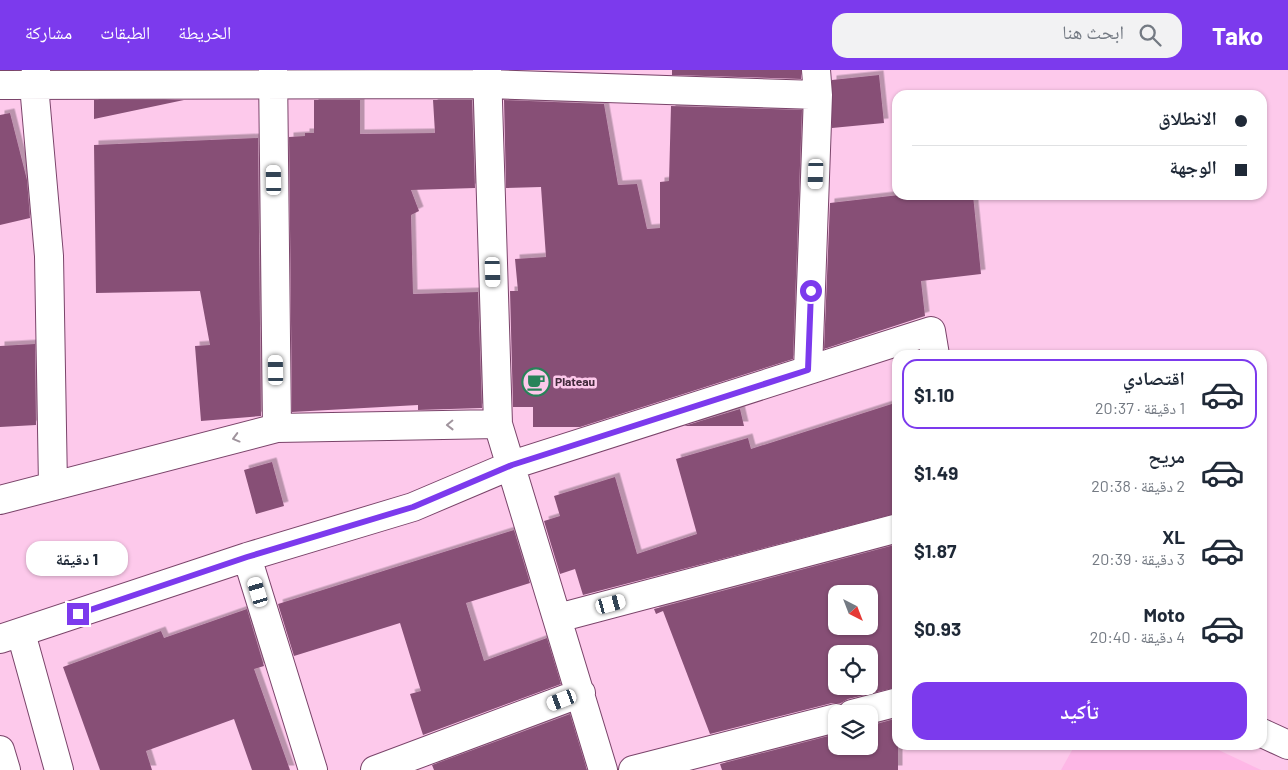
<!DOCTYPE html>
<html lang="ar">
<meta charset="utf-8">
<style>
body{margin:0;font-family:Barlow,"Noto Naskh Arabic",sans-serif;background:#f2f2f3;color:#1f2937;direction:rtl;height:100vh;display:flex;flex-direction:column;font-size:19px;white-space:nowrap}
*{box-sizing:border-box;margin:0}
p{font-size:16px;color:#747a83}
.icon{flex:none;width:28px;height:28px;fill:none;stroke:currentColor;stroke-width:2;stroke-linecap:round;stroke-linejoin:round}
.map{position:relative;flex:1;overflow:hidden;direction:ltr}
.sheet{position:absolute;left:892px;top:280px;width:375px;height:400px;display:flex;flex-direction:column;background:#fff;border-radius:15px;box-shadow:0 1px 4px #0004;direction:rtl}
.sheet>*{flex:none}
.hud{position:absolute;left:892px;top:20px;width:375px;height:110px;border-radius:15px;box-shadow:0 1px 4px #0004;direction:rtl;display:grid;align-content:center;height:110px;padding:0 20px;background:#fff}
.needle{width:32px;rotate:138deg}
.fabs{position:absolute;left:828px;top:515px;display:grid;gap:10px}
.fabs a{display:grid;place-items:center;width:50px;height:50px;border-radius:10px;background:#fff;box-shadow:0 1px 4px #0004;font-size:25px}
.end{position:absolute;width:22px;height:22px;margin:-11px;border:6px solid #7c3aed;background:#fff;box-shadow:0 0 0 2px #fff}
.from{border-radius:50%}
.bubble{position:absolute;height:35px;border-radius:15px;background:#fff;box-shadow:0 1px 4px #0004;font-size:16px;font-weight:700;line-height:35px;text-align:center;direction:rtl}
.car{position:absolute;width:15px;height:30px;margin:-15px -8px;border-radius:6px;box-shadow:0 0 4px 1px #0007;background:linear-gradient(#fff 24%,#345 0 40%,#fff 0 76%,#345 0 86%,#fff 0)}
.hud b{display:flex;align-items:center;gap:18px;height:48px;font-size:19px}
.hud b+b{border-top:1px solid #e0e1e3}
.hud i{width:12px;height:12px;background:#1f2937}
ul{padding:9px 0 0;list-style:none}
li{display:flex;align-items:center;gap:15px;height:70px;margin:0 10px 8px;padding:0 10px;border:2px solid transparent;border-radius:15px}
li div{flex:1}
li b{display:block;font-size:19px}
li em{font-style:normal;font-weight:700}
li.active{border-color:#7c3aed}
li>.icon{width:45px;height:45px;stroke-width:1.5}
.button{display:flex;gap:10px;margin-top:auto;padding:10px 20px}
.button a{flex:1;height:58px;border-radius:15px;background:#7c3aed;color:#fff;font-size:20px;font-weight:700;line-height:58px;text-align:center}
header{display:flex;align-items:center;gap:30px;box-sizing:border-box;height:70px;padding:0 25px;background:#7c3aed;color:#fff}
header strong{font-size:24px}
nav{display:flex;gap:28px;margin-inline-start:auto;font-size:18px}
.search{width:350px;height:45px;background:#f2f2f3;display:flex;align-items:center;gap:12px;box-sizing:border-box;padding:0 18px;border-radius:15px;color:#747a83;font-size:19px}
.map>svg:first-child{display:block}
</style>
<header>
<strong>Tako</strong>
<div class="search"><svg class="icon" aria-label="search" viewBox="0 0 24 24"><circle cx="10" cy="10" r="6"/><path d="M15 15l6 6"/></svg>ابحث هنا</div>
<nav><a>الخريطة</a><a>الطبقات</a><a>مشاركة</a></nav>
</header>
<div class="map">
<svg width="1288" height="700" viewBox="0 0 1288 700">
<defs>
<filter id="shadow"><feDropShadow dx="4.5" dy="-4.5" stdDeviation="0" flood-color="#0004"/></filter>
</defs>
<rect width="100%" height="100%" fill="#fdc9eb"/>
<path fill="#feb7e6" d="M1075,675H1208L1261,700H1061Z"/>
<path fill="#875076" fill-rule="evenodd" filter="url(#shadow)" d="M672,0H801V9L672,5Z
M879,5L884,53L832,58V10Z
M94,30H184L94,49Z
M314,30H360V64L435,63L433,30H472L475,118L411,120L419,141L411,145L413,224L478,222L482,338L418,340V335L292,342L289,67L305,66V63H314Z
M504,30L604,34L618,115L637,114L647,159L660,158V112L669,111L671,36L802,40L793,289L580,357H533V337H513L510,221H518L515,189L546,187L541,117L506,118Z
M10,43L27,110L30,148L0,155V45Z
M258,68L261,346L201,351L195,276L210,275L200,221L96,223L94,75Z
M899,125H973L981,204L921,211L925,246L824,279L830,133Z
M35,274L36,355L0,357V276Z
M898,332V443L583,525L575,499L560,504L544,451L560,446L554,426L615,407L637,484L697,464L676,389L748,368L751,379Z
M740,339L744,356H684Z
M272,392L284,436L256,444L244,400Z
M514,460L530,513L466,533L484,591L547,568L561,614L423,665L410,624L421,621L400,553L294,586L278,534Z
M898,474V617L848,629L841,633H832L710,664L663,541L656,544L654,539ZM836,524H869V556H836ZM836,584H869V616H836Z
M247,539L264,596L254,599L290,700H252L234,649L146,681L152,700H100L63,597L161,561L164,568Z
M570,644L587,700H434L432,695Z
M898,648V700H722L720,694L836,664V676H869V656Z"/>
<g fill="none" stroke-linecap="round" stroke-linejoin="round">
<g stroke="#7a446a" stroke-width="30">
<path id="minor" d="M36,0L34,15L49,186L53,416
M273,0L277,358
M487,0L498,354L603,700
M0,15L487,14L818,25
M808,300L818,25L816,0
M0,430L277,358L498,354
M247,487L313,700
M558,548L898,458
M21,563L59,700
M0,569L247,487L413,437L512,395L931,261L935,285
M852,644L898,632
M1262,663L1288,675
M0,680L6,700
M375,700L581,623
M633,700L836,648"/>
</g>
<use href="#minor" stroke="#fff" stroke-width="28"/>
</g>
<defs><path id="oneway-chevron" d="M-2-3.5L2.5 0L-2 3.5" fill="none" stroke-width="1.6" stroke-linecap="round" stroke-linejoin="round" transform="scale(1.25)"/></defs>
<g stroke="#a0949d">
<use href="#oneway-chevron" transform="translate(450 355) rotate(179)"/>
<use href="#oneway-chevron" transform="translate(236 368) rotate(165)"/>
</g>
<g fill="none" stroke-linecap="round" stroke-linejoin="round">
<path stroke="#7c3aed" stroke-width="6" d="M78,544L247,487L413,437L512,395L808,300L811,221"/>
</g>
<defs>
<g id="cafe-ring" transform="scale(1.4375)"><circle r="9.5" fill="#fdc9eb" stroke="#288359" stroke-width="1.5"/><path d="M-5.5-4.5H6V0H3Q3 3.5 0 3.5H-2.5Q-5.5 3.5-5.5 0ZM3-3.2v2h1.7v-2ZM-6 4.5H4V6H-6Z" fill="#288359"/></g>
</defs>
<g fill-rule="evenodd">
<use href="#cafe-ring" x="536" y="312"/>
</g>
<g text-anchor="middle" stroke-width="5" stroke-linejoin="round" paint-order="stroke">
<g font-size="12" font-weight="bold" fill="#422a3b" stroke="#fdc9eb" text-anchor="start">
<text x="555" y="316">Plateau</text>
</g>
</g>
</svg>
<div class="fabs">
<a><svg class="needle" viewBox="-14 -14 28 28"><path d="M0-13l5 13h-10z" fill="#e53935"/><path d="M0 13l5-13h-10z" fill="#747a83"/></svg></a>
<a><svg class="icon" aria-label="locate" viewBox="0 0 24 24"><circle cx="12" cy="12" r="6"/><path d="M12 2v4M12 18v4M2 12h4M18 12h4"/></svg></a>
<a><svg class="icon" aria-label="layers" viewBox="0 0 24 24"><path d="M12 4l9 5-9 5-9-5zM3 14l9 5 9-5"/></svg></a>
</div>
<i class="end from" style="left:811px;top:221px"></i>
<i class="end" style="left:78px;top:544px"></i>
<div class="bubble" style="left:26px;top:471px;width:102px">1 دقيقة</div>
<i class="car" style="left:816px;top:104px;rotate:182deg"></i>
<i class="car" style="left:274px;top:110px;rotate:359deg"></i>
<i class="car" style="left:493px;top:202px;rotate:178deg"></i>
<i class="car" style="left:276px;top:300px;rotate:359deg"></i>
<i class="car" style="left:258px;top:522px;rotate:343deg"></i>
<i class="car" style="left:611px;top:534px;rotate:75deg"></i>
<i class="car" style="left:562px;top:630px;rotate:249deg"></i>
<div class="hud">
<b><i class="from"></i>الانطلاق</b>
<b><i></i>الوجهة</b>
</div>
<section class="sheet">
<ul>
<li class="active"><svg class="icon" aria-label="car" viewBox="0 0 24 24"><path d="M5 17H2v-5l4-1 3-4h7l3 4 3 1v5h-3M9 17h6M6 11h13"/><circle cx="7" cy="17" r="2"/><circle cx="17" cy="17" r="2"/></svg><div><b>اقتصادي</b><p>1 دقيقة · 20:37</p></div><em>$1.10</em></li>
<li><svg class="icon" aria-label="car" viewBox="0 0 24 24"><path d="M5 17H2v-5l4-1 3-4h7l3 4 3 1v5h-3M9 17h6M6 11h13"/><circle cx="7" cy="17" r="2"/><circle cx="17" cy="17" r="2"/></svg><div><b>مريح</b><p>2 دقيقة · 20:38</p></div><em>$1.49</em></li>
<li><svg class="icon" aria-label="car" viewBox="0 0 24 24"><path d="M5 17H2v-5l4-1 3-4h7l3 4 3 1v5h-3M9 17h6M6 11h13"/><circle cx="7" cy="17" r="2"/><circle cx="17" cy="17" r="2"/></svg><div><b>XL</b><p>3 دقيقة · 20:39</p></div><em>$1.87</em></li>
<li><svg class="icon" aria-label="car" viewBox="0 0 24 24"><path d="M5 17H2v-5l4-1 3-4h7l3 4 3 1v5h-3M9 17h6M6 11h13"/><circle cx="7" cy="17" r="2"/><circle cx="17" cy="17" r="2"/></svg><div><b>Moto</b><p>4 دقيقة · 20:40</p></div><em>$0.93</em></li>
</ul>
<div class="button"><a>تأكيد</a></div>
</section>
</div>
